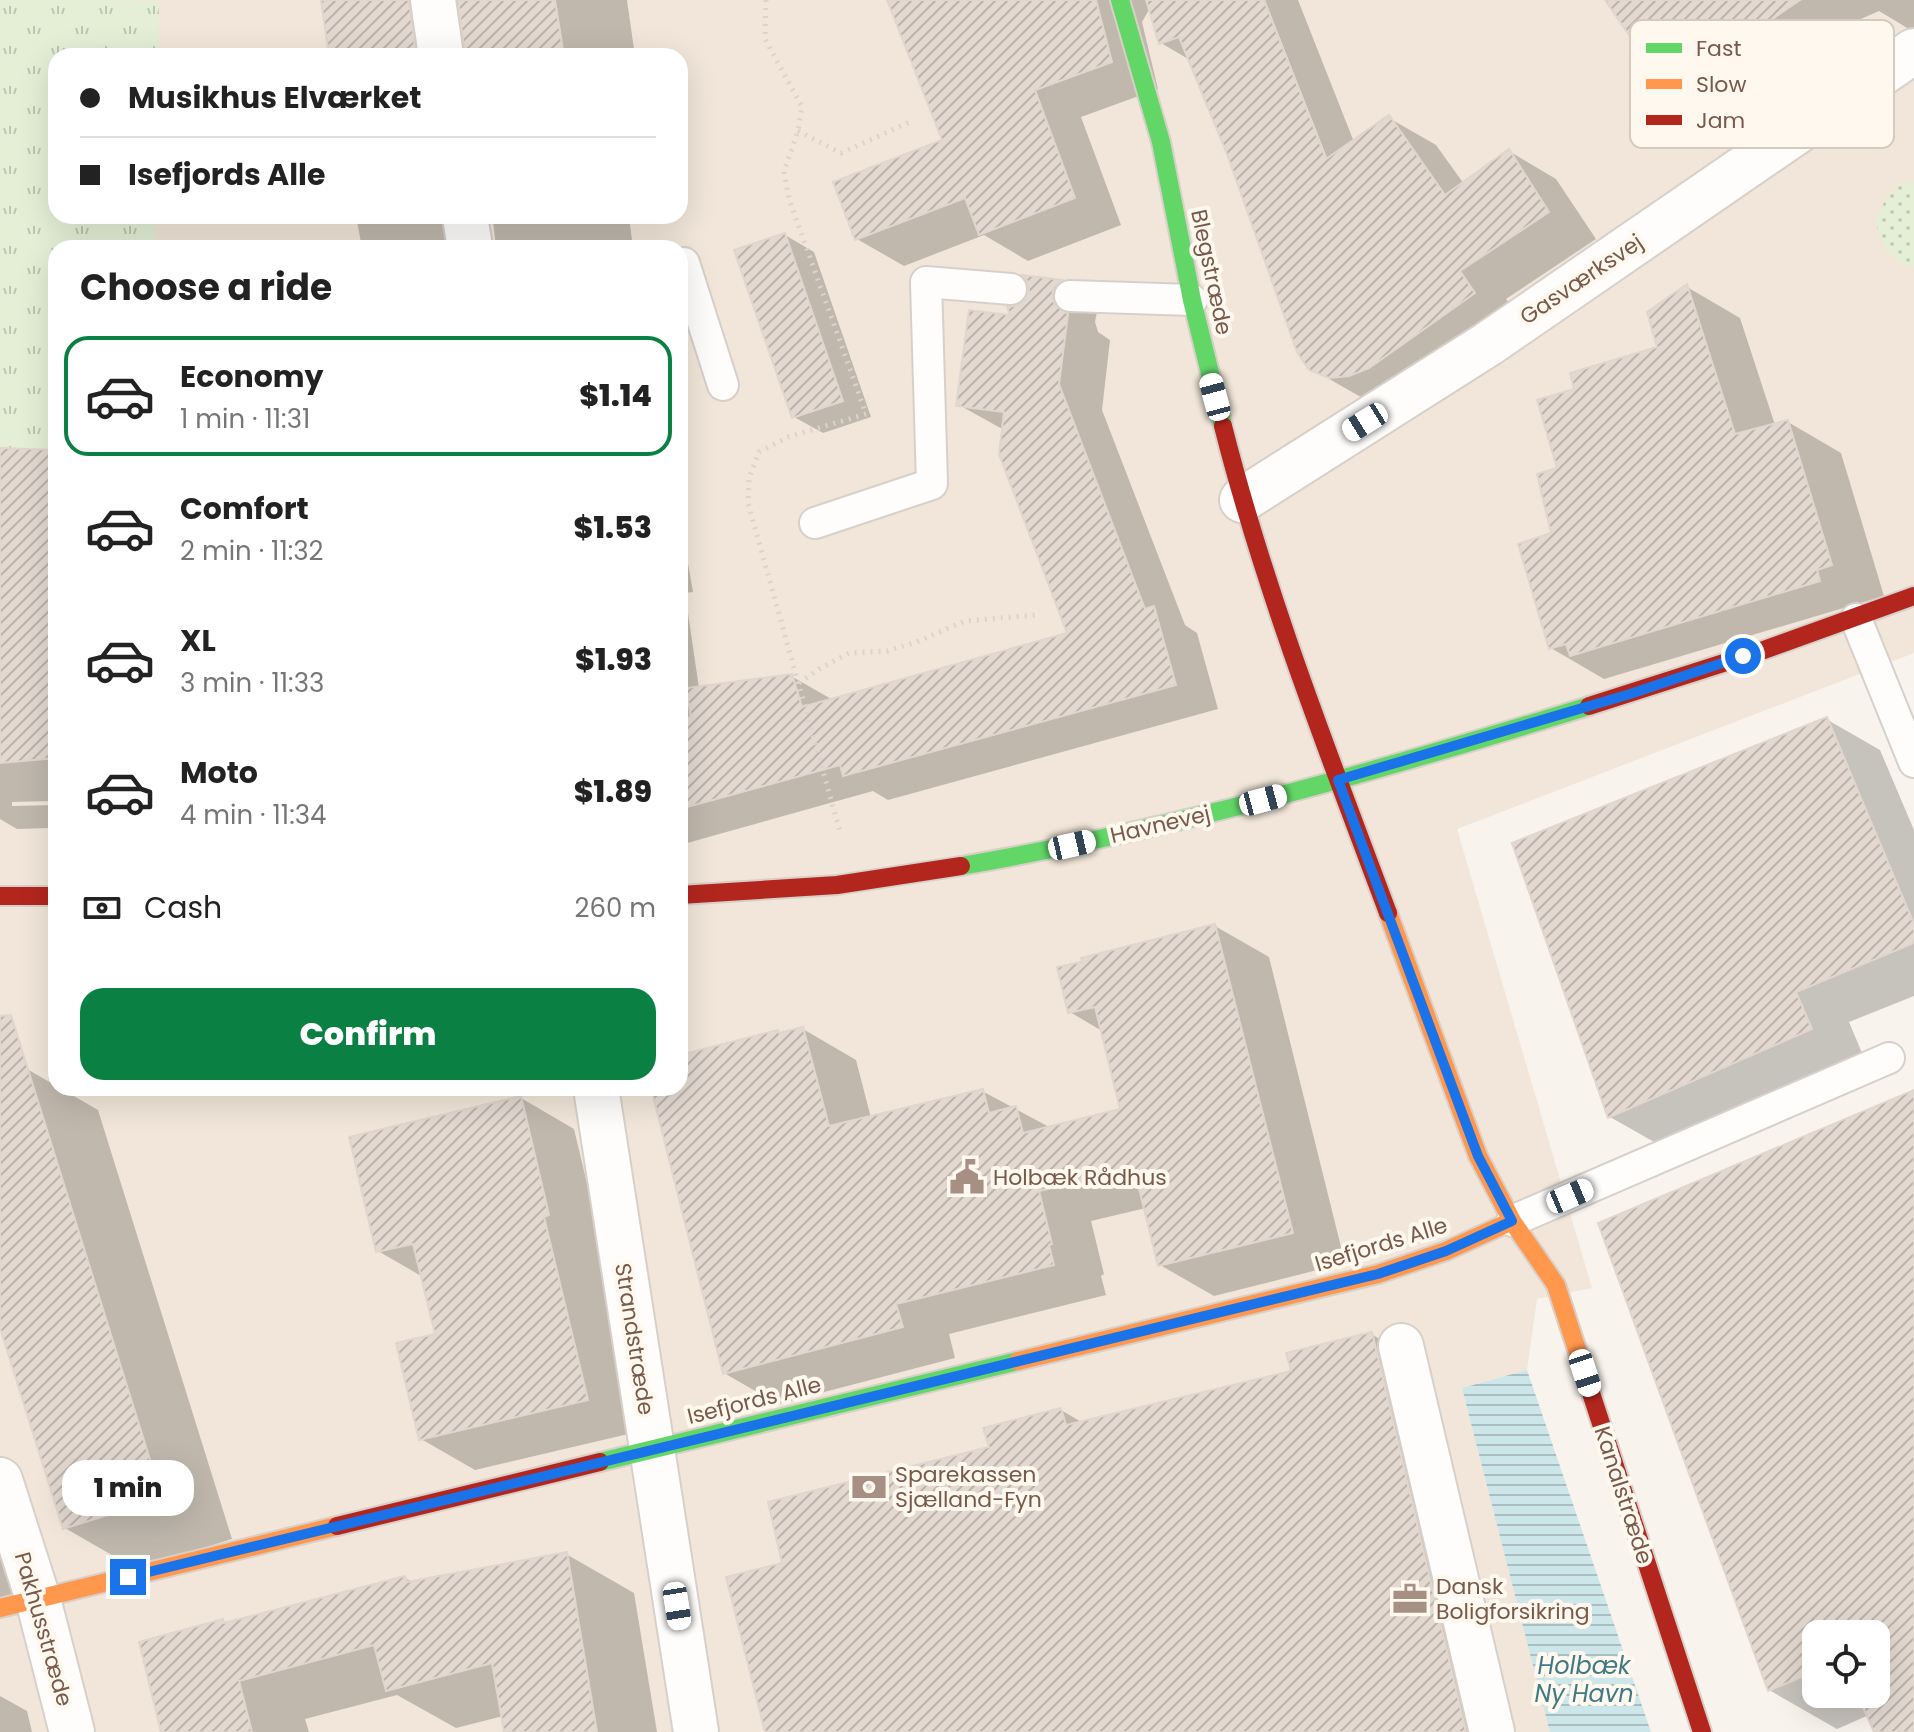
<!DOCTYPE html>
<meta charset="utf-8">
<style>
body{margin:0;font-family:Poppins,sans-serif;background:#f2f2f2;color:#222;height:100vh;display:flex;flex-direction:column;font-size:30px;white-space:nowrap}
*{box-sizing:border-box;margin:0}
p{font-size:26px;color:#767676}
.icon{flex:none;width:44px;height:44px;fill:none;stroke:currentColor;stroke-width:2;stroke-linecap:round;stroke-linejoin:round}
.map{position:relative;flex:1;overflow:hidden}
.panel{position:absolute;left:48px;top:240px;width:640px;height:856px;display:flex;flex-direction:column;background:#fff;border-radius:24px;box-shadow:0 8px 32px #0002}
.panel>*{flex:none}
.guide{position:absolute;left:48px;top:48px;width:640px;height:176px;border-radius:24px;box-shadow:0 8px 32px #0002;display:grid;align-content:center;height:176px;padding:0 32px;background:#fff}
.fabs{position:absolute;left:1802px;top:1620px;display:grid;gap:16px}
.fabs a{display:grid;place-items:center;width:88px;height:88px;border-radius:16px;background:#fff;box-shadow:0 8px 32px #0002;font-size:40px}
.end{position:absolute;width:36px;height:36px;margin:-18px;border:10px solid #1a73e8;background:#fff;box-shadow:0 0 0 4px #fff}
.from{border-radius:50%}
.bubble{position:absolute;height:56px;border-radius:24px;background:#fff;box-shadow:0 8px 32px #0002;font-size:26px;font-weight:800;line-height:56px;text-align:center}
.car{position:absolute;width:24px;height:48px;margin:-24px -12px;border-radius:10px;box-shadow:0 0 6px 2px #0007;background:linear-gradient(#fff 24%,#345 0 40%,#fff 0 76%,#345 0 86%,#fff 0)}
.guide b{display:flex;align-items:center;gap:28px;height:76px;font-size:30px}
.guide b+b{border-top:2px solid #e0e0e0}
.guide i{width:20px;height:20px;background:#222}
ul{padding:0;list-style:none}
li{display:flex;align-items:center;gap:24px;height:120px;margin:0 16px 12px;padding:0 16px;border:4px solid transparent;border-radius:24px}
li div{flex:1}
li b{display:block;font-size:30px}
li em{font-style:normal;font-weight:800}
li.current{border-color:#0b8043}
li>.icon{width:72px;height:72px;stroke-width:1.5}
h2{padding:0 32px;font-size:36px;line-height:96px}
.pay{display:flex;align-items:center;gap:20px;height:88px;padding:0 32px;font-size:30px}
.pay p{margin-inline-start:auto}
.cta{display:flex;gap:16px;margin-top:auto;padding:16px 32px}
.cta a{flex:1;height:92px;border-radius:24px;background:#0b8043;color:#fff;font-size:32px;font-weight:800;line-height:92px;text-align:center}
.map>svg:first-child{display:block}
</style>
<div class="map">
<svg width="1914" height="1732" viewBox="0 0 1914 1732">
<defs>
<pattern id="grass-dots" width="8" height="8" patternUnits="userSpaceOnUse" patternTransform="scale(2)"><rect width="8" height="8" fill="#e4efd6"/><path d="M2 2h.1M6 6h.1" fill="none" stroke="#bec5b0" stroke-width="1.8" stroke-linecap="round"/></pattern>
<pattern id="park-tufts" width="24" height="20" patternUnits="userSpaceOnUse" patternTransform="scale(2)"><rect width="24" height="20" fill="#e4efd6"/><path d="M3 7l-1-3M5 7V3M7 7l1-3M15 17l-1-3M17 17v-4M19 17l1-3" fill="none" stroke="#bec5b0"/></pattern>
<pattern id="water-rules" width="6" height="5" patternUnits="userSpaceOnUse" patternTransform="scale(2)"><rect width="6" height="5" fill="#cde6e9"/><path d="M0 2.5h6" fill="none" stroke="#abbdbf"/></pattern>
<pattern id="building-hatch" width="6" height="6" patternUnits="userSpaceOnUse" patternTransform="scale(2)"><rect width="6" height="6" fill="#e3d9d1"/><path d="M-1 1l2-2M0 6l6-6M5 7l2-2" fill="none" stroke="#bdb3ac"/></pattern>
</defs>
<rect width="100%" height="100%" fill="#f8f3ec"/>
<path fill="#f1e6d9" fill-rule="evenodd" d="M0,0H1914V653L1457,829L1592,1288L1537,1299L1527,1370L1462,1388L1551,1732H0ZM56,56H680V216H56ZM56,248H680V1088H56Z"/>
<path fill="url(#grass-dots)" d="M1903,182L1914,183V268C1889,260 1882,245 1875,220L1886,199Z"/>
<path fill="url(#park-tufts)" d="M0,0L159,1L158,56H56V216H154V248H56V451L0,450Z"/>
<path fill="url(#water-rules)" d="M1527,1370L1651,1732H1550L1462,1388Z"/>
<path fill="#0003" fill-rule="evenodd" d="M323,0H627L635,56H467L461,5L452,16L455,56H331Z
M890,0H1261L1327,169L1331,168L1265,0H1298L1354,142L1389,118L1436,145L1464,184L1509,151L1556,179L1596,239L1506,299L1522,321L1378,404L1359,396L1310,368L1190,60L1161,43L1150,8L1142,22L1158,89L1081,117L1121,225L1028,261L984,235L904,266L857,239L944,141Z
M1624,0H1914V32L1879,11L1827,34L1761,80L1783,113L1734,147L1692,122Z
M281,216H331L291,222Z
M356,216H629L633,248H496L493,220L484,233L483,248H362Z
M785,235L814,252L871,417L823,433L794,417Z
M1027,278L1061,282L1103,306L1097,312L1095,322L1098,332L1110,340L1102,410L1185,625L1197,633L1218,709L888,800L873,791L680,845V518L693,592L685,593L699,688L791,676L833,700L1070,634L1004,430L959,405L1020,307L1028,300L1031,291Z
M1687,287L1740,318L1775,425L1788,422L1841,453L1884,596L1604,679L1551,648L1553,534L1559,469L1576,390L1659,348Z
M56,452V801L12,802V806L56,805V838L51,835V828L17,829L0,819V453Z
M1826,719L1880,750L1914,830V996L1849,1022L1865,1060L1663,1147L1610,1117Z
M1215,926L1269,957L1345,1263L1214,1296L1160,1265L1146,1208L1091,1221L1104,1274L1101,1276L1106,1295L949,1334L955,1358L778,1404L724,1373L653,1088H680V1057L778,1032L782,1034L803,1029L856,1060L871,1118L982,1091L1051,1128L1122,1110L1102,1031L1070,1012Z
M27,1069L98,1110L232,1539L136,1569L65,1528L0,1322V1078Z
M1914,1092V1732H1876L1869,1715L1837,1729L1769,1690ZM1816,1634H1876V1694H1816Z
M521,1098L574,1129L602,1246L597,1247L641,1431L475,1470L421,1439L437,1336L423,1277L378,1251Z
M1371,1334L1425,1365L1512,1732H767L785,1564L1061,1410L1083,1423L1293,1373Z
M0,1545L16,1595L0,1600Z
M566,1554L634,1593L657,1732H506L503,1716L456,1728L397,1695L305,1719L309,1732H163L223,1621L228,1624L405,1578L414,1583Z
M0,1696L27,1711L32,1732H0Z"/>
<path fill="url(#building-hatch)" stroke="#e1d6ce" stroke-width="2" d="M321,0H409L416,56H329Z
M458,0H555L564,56H465Z
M887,0H1096L1112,62L1035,90L1075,198L979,235L965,198L855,240L833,182L942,140Z
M1146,0H1264L1326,159L1389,115L1445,195L1509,149L1549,212L1460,271L1475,293L1369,368L1349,376L1329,378L1309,370L1297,352L1227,154L1179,37L1159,44Z
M1605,0H1800L1720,55L1743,88L1690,124Z
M785,233L843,401L792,418L734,250Z
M1022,275L1062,280L1054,287L1052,296L1055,305L1068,314L1059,384L1145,609L1154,606L1176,685L843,776L840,765L680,809V720L691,717L686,688L792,674L802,707L1067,633L999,454L1004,412L956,406L969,310L1010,315L1007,307L1019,305L1026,299L1029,291L1028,282Z
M1687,284L1735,434L1788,420L1832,565L1817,570L1820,581L1570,656L1566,644L1549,649L1518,544L1551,533L1537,474L1557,468L1537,400L1574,389L1570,373L1657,347L1647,312Z
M0,448L56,450V758L0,763Z
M1827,717L1914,924V943L1796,992L1812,1029L1608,1118L1512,843Z
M1215,924L1293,1233L1158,1266L1134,1168L1039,1191L1052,1244L1049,1245L1054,1265L896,1304L903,1327L723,1374L651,1088H680V1055L778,1030L779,1033L803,1027L829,1126L983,1089L989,1113L1016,1106L1023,1133L1120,1109L1095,1007L1068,1013L1057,967L1082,962L1081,958Z
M11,1015L162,1498L63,1529L0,1328V1016Z
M1914,1090V1732H1874L1857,1694H1876V1634H1816V1671L1768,1691L1598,1223Z
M521,1096L549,1215L544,1217L588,1400L419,1440L396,1343L435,1334L413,1244L376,1252L349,1137Z
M1372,1332L1466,1732H765L726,1577L782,1563L768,1502L989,1447L983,1428L1061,1408L1066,1425L1291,1371L1286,1353Z
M567,1552L597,1732H504L492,1663L386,1691L374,1645L239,1681L252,1732H161L139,1642L223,1619L224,1623L405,1576L407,1582Z"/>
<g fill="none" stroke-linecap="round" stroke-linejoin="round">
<g stroke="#d7d0ca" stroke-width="34">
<path id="lane" d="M684,263L723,385
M1070,296L1192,300
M815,523L932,484L926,282L1011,289
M1856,619L1914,762
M1512,1221L1889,1058"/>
</g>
<g stroke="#d7d0ca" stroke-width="48">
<path id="street" d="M433,0L441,56
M465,216L470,248
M1242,500L1488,344L1914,51
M596,1088L696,1732
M1401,1346L1492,1732
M0,1480L38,1599L72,1732"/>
</g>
<g stroke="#d8d0c8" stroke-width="22">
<path id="fast" d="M1120,0L1161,142L1192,300L1223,426
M961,866C1174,829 1382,770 1589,706
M600,1462L1018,1361"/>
</g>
<g stroke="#d8d0c8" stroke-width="22">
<path id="slow" d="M1388,913L1478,1156L1512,1221L1556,1285L1591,1393
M1018,1361L1378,1274L1446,1251L1512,1221
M0,1608L337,1526"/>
</g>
<g stroke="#d8d0c8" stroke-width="22">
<path id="jam" d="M1223,426C1265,592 1328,752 1388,913
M1589,706L1761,651L1914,596
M680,895L837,885L961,866
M0,896H56
M1591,1393L1702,1732
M337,1526L600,1462"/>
</g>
<path stroke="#dbd3ce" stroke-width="5" stroke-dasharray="2 6" stroke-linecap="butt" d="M766,0L765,39L802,107L798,131L784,171L789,199L866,414L788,437L759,452L749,478L748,503L840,832
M798,131L841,153L912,121
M799,683L819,669L849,653L887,651L916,642L965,621L1037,615"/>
<use href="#lane" stroke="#fefdfc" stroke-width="30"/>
<use href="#street" stroke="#fefdfc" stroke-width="44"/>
<use href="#fast" stroke="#63d668" stroke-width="18"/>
<use href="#slow" stroke="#ff974d" stroke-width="18"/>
<use href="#jam" stroke="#b3261e" stroke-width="18"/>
</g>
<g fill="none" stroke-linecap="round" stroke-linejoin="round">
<path stroke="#1a73e8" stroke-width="10" d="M128,1577L1378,1274L1446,1251L1512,1221L1478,1156L1338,780L1630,694L1743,656"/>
</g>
<defs>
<g id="civic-bare" transform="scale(2.76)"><path d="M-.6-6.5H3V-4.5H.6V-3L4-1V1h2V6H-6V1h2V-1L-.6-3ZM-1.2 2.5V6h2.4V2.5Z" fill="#a59083" stroke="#fff8ee" stroke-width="2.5" paint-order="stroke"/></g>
<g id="bank-bare" transform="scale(2.76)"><path d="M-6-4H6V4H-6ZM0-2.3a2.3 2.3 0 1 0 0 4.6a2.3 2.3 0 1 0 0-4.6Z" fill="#a59083" stroke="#fff8ee" stroke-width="2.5" paint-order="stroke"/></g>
<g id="office-bare" transform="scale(2.76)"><path d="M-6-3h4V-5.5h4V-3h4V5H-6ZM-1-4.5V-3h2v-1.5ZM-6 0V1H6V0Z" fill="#a59083" stroke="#fff8ee" stroke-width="2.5" paint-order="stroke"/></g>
</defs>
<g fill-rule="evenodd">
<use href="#civic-bare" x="967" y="1177"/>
<use href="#bank-bare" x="869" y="1487"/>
<use href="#office-bare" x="1410" y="1599"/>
</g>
<g text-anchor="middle" stroke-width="8" stroke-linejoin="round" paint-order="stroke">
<g font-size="22" fill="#785a4a" stroke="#fff8ee">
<text transform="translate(1212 272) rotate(78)" y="8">Blegstræde</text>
<text transform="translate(1581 279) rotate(-34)" y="8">Gasværksvej</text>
<text transform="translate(1160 824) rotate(-13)" y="8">Havnevej</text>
<text transform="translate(1381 1244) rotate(-17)" y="8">Isefjords Alle</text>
<text transform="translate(635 1339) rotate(81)" y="8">Strandstræde</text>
<text transform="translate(754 1400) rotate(-14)" y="8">Isefjords Alle</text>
<text transform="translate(1624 1495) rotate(72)" y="8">Kanalstræde</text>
<text transform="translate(44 1629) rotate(74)" y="8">Pakhusstræde</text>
</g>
<g font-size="22" fill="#785a4a" stroke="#fff8ee" text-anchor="start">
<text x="993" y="1185">Holbæk Rådhus</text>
<text x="895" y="1482">Sparekassen<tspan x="895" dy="25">Sjælland-Fyn</tspan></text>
<text x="1436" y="1594">Dansk<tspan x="1436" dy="25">Boligforsikring</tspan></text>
</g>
<g font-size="24" font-style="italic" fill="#3f7a85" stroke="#fff8ee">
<text x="1584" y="1674">Holbæk<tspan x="1584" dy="28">Ny Havn</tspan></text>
</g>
</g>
<rect x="1630" y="20" width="264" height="128" rx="12" fill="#fff8ee" stroke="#d6c9bd" stroke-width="2"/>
<rect x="1646" y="43" width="36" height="10" fill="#63d668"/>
<rect x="1646" y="79" width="36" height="10" fill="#ff974d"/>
<rect x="1646" y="115" width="36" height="10" fill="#b3261e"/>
<g font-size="22" fill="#785a4a">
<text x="1696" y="56">Fast</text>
<text x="1696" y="92">Slow</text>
<text x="1696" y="128">Jam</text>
</g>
</svg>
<div class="fabs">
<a><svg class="icon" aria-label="locate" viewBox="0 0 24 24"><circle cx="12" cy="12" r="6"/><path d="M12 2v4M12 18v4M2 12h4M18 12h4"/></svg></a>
</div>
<i class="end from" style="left:1743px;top:656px"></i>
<i class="end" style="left:128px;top:1577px"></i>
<div class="bubble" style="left:62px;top:1460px;width:132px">1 min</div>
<i class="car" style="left:1215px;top:397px;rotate:345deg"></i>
<i class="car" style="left:1365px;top:422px;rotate:238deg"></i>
<i class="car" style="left:1263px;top:800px;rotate:75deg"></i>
<i class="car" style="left:1072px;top:845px;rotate:77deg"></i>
<i class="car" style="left:1570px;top:1196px;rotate:67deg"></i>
<i class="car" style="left:1585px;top:1373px;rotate:162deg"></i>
<i class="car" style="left:677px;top:1606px;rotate:171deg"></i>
<div class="guide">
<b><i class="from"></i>Musikhus Elværket</b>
<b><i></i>Isefjords Alle</b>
</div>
<section class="panel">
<h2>Choose a ride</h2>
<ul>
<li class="current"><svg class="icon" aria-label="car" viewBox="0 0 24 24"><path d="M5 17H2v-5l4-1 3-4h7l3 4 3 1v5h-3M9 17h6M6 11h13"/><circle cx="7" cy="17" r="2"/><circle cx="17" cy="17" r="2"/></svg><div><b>Economy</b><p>1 min · 11:31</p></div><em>$1.14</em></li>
<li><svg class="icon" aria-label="car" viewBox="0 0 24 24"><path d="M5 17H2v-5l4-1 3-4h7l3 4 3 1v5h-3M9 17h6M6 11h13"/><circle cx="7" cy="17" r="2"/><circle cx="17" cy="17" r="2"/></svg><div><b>Comfort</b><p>2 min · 11:32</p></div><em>$1.53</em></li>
<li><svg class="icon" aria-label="car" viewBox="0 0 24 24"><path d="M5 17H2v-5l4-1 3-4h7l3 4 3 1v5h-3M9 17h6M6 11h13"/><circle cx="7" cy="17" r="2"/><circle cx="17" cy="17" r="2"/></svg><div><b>XL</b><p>3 min · 11:33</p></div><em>$1.93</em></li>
<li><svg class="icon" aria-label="car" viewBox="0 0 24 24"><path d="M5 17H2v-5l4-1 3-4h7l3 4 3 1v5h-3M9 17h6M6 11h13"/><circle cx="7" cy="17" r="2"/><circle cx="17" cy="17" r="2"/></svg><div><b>Moto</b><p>4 min · 11:34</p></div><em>$1.89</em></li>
</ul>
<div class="pay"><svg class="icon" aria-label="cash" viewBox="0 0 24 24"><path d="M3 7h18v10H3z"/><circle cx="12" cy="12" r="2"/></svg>Cash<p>260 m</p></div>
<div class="cta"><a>Confirm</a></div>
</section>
</div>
